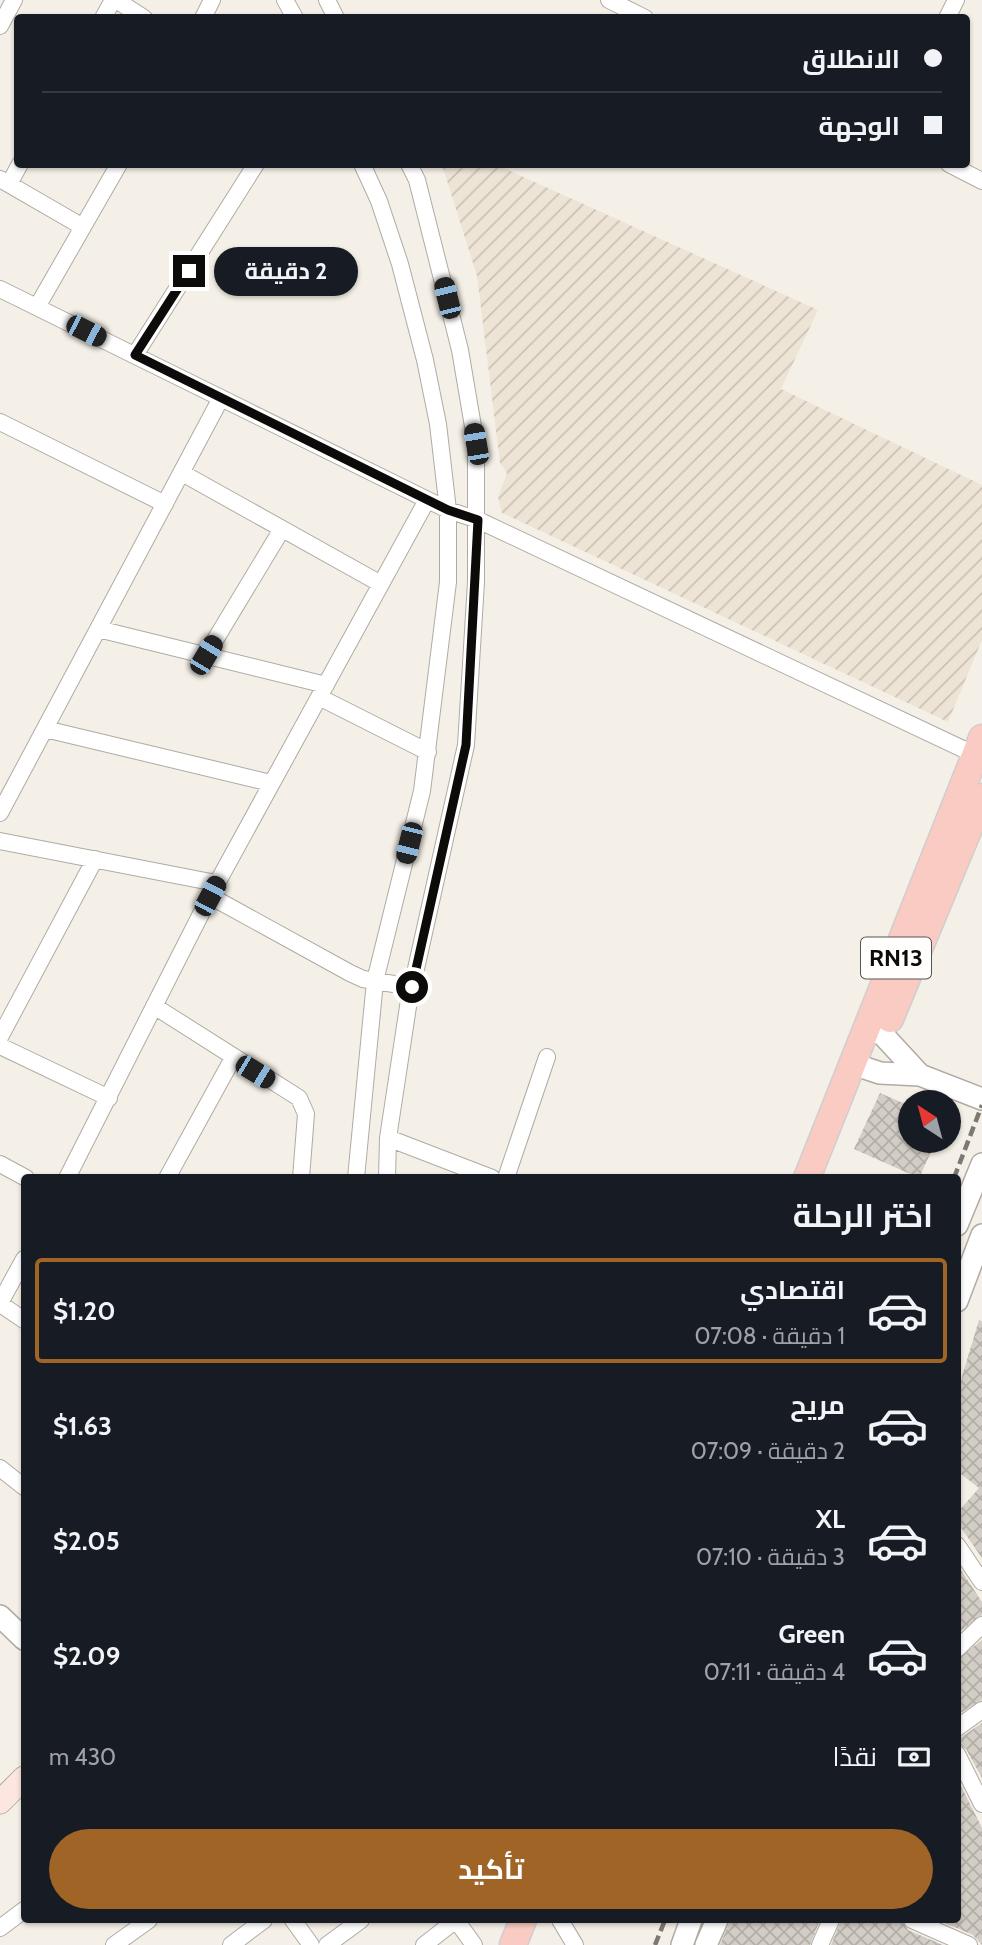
<!DOCTYPE html>
<html lang="ar">
<meta charset="utf-8">
<style>
body{margin:0;font-family:Cabin,Cairo,sans-serif;background:#20242c;color:#f1f3f6;direction:rtl;height:100vh;display:flex;flex-direction:column;font-size:26px;white-space:nowrap}
*{box-sizing:border-box;margin:0}
p{font-size:23px;color:#9ea1a6}
.icon{flex:none;width:38px;height:38px;fill:none;stroke:currentColor;stroke-width:2;stroke-linecap:round;stroke-linejoin:round}
.map{position:relative;flex:1;overflow:hidden;direction:ltr}
.details{position:absolute;left:21px;top:1174px;width:940px;height:749px;display:flex;flex-direction:column;background:#171b24;border-radius:7px;box-shadow:0 2px 5px #0004;direction:rtl}
.details>*{flex:none}
.hud{position:absolute;left:14px;top:14px;width:956px;height:154px;border-radius:7px;box-shadow:0 2px 5px #0004;direction:rtl;display:grid;align-content:center;height:154px;padding:0 28px;background:#171b24}
.needle{width:46px;rotate:324deg}
.controls{position:absolute;left:898px;top:1090px;display:grid;gap:14px}
.controls a{display:grid;place-items:center;width:63px;height:63px;border-radius:50%;background:#171b24;box-shadow:0 2px 5px #0004;font-size:35px}
.end{position:absolute;width:32px;height:32px;margin:-16px;border:9px solid #0d0b09;background:#fff;box-shadow:0 0 0 4px #fff}
.from{border-radius:50%}
.bubble{position:absolute;height:49px;border-radius:24px;background:#171b24;box-shadow:0 2px 5px #0004;font-size:23px;font-weight:700;line-height:49px;text-align:center;direction:rtl}
.car{position:absolute;width:21px;height:42px;margin:-21px -10px;border-radius:9px;box-shadow:0 0 5px 2px #0007;background:linear-gradient(#222 24%,#8ab4d8 0 40%,#222 0 76%,#8ab4d8 0 86%,#222 0)}
.hud b{display:flex;align-items:center;gap:24px;height:66px;font-size:26px}
.hud b+b{border-top:2px solid #363941}
.hud i{width:18px;height:18px;background:#f1f3f6}
ul{padding:0;list-style:none}
li{display:flex;align-items:center;gap:21px;height:105px;margin:0 14px 10px;padding:0 14px;border:4px solid transparent;border-radius:7px}
li div{flex:1}
li b{display:block;font-size:26px}
li em{font-style:normal;font-weight:700}
li.selected{border-color:#a06427}
li>.icon{width:63px;height:63px;stroke-width:1.5}
h2{padding:0 28px;font-size:32px;line-height:84px}
.pay{display:flex;align-items:center;gap:18px;height:77px;padding:0 28px;font-size:26px}
.pay p{margin-inline-start:auto}
.button{display:flex;gap:14px;margin-top:auto;padding:14px 28px}
.button a{flex:1;height:80px;border-radius:42px;background:#a06427;color:#fff;font-size:28px;font-weight:700;line-height:80px;text-align:center}
.map>svg:first-child{display:block}
</style>
<div class="map">
<svg width="982" height="1945" viewBox="0 0 982 1945">
<defs>
<pattern id="industrial-furrows" width="10" height="10" patternUnits="userSpaceOnUse" patternTransform="scale(1.75)"><rect width="10" height="10" fill="#eee4d5"/><path d="M-1 1l2-2M0 10L10 0M9 11l2-2" fill="none" stroke="#cbc2b6"/></pattern>
<pattern id="building-cross-hatch" width="8" height="8" patternUnits="userSpaceOnUse" patternTransform="scale(1.75)"><rect width="8" height="8" fill="#d2cdc5"/><path d="M0 0l8 8M0 8l8-8" fill="none" stroke="#b3afa8"/></pattern>
</defs>
<rect width="100%" height="100%" fill="#f5f0e7"/>
<path fill="url(#industrial-furrows)" d="M442,165H497L818,310L781,389L982,485V640L948,722L502,513L498,497L507,473L500,463L477,276Z"/>
<path fill="url(#building-cross-hatch)" d="M880,1093L910,1106V1141H936L919,1178L854,1149Z
M979,1320L982,1321V1558L957,1522V1513L979,1488L957,1471V1393Z
M957,1564L982,1602V1615L957,1634Z
M982,1640V1700L957,1715V1659Z
M982,1723V1778L966,1749L957,1743V1740Z
M957,1778L982,1828V1945L973,1935L938,1920H957Z
M730,1920H820L810,1945H720Z
M841,1920H902L908,1930L943,1945H831Z"/>
<g fill="none" stroke-linecap="round" stroke-linejoin="round">
<g stroke="#b0aaa3" stroke-width="18">
<path id="minor" d="M116,0L144,18
M285,0L295,18
M327,0L336,18
M609,0L645,18
M103,18L113,0
M203,18L212,0
M947,18L956,0
M0,26L14,0
M949,164L982,181
M0,179L83,227
M9,184L20,164
M0,289L448,510L478,520L982,758
M37,307L119,164
M135,355L256,164
M0,422L165,504
M182,473L381,584
M98,629L326,685
M206,655L282,529
M319,697L428,752
M45,729L271,783
M0,813L221,398
M0,841L216,883
M210,896L350,973L363,979L412,987
M154,1006L299,1098L306,1114L301,1178
M0,1037L95,859
M0,1046L109,1098
M388,1138L492,1178
M0,1164L26,1178
M67,1178L210,896L427,500
M167,1178L233,1058
M356,1178L375,981L422,791L448,582V510L438,424L425,360L400,264L379,201L362,164
M387,1178L388,1138L409,1000L466,745L476,582V444L460,350L417,180L409,164
M506,1178L547,1057
M0,1303L24,1259
M0,1304L24,1320
M0,1468L24,1487
M957,1545L982,1582
M957,1649L982,1625
M957,1728L982,1710
M957,1754L982,1804
M293,1920L311,1945
M456,1920L474,1945
M560,1920L575,1945
M912,1920L969,1945
M0,1928L24,1910
M114,1945L149,1920
M231,1945L264,1920
M327,1945L361,1920
M424,1945L456,1920
M820,1945L831,1920"/>
</g>
<g stroke="#b0aaa3" stroke-width="24">
<path id="tertiary" d="M867,1028L883,1035L920,1075L982,1099
M853,1064L880,1073L920,1075
M957,1225L982,1164
M957,1301L982,1235
M0,1616L24,1639
M682,1945L691,1920
M706,1945L717,1920"/>
</g>
<g stroke="#b0aaa3" stroke-width="25">
<path id="secondary" d="M0,1802L24,1778"/>
</g>
<g stroke="#cfcece" stroke-width="29">
<path id="primary" d="M890,1019L982,797
M807,1178L982,738
M513,1945L523,1920"/>
</g>
<use href="#minor" stroke="#fff" stroke-width="16"/>
<use href="#tertiary" stroke="#fff" stroke-width="21"/>
<use href="#secondary" stroke="#fde5e0" stroke-width="23"/>
<use href="#primary" stroke="#facbc2" stroke-width="26"/>
<path stroke="#7c7973" stroke-width="4.5" stroke-dasharray="10 5" stroke-linecap="butt" d="M954,1178L982,1105
M655,1945L665,1920"/>
</g>
<g fill="none" stroke-linecap="round" stroke-linejoin="round">
<path stroke="#0d0b09" stroke-width="9" d="M189,271L135,355L448,510L478,520L466,745L412,987"/>
</g>
<g text-anchor="middle" stroke-width="5" stroke-linejoin="round" paint-order="stroke">
<rect fill="#fffefc" stroke="#565452" stroke-width="2" x="861" y="937.5" width="70" height="41" rx="5"/>
<g font-size="24" font-weight="bold" fill="#0d0b09">
<text x="896" y="966">RN13</text>
</g>
</g>
</svg>
<div class="controls">
<a><svg class="needle" viewBox="-14 -14 28 28"><path d="M0-13l5 13h-10z" fill="#e53935"/><path d="M0 13l5-13h-10z" fill="#9ea1a6"/></svg></a>
</div>
<i class="end from" style="left:412px;top:987px"></i>
<i class="end" style="left:189px;top:271px"></i>
<div class="bubble" style="left:214px;top:247px;width:144px">2 دقيقة</div>
<i class="car" style="left:447px;top:298px;rotate:346deg"></i>
<i class="car" style="left:86px;top:331px;rotate:117deg"></i>
<i class="car" style="left:476px;top:444px;rotate:350deg"></i>
<i class="car" style="left:206px;top:655px;rotate:31deg"></i>
<i class="car" style="left:409px;top:843px;rotate:194deg"></i>
<i class="car" style="left:210px;top:896px;rotate:28deg"></i>
<i class="car" style="left:255px;top:1072px;rotate:121deg"></i>
<div class="hud">
<b><i class="from"></i>الانطلاق</b>
<b><i></i>الوجهة</b>
</div>
<section class="details">
<h2>اختر الرحلة</h2>
<ul>
<li class="selected"><svg class="icon" aria-label="car" viewBox="0 0 24 24"><path d="M5 17H2v-5l4-1 3-4h7l3 4 3 1v5h-3M9 17h6M6 11h13"/><circle cx="7" cy="17" r="2"/><circle cx="17" cy="17" r="2"/></svg><div><b>اقتصادي</b><p>1 دقيقة · 07:08</p></div><em>$1.20</em></li>
<li><svg class="icon" aria-label="car" viewBox="0 0 24 24"><path d="M5 17H2v-5l4-1 3-4h7l3 4 3 1v5h-3M9 17h6M6 11h13"/><circle cx="7" cy="17" r="2"/><circle cx="17" cy="17" r="2"/></svg><div><b>مريح</b><p>2 دقيقة · 07:09</p></div><em>$1.63</em></li>
<li><svg class="icon" aria-label="car" viewBox="0 0 24 24"><path d="M5 17H2v-5l4-1 3-4h7l3 4 3 1v5h-3M9 17h6M6 11h13"/><circle cx="7" cy="17" r="2"/><circle cx="17" cy="17" r="2"/></svg><div><b>XL</b><p>3 دقيقة · 07:10</p></div><em>$2.05</em></li>
<li><svg class="icon" aria-label="car" viewBox="0 0 24 24"><path d="M5 17H2v-5l4-1 3-4h7l3 4 3 1v5h-3M9 17h6M6 11h13"/><circle cx="7" cy="17" r="2"/><circle cx="17" cy="17" r="2"/></svg><div><b>Green</b><p>4 دقيقة · 07:11</p></div><em>$2.09</em></li>
</ul>
<div class="pay"><svg class="icon" aria-label="cash" viewBox="0 0 24 24"><path d="M3 7h18v10H3z"/><circle cx="12" cy="12" r="2"/></svg>نقدًا<p>430 m</p></div>
<div class="button"><a>تأكيد</a></div>
</section>
</div>
